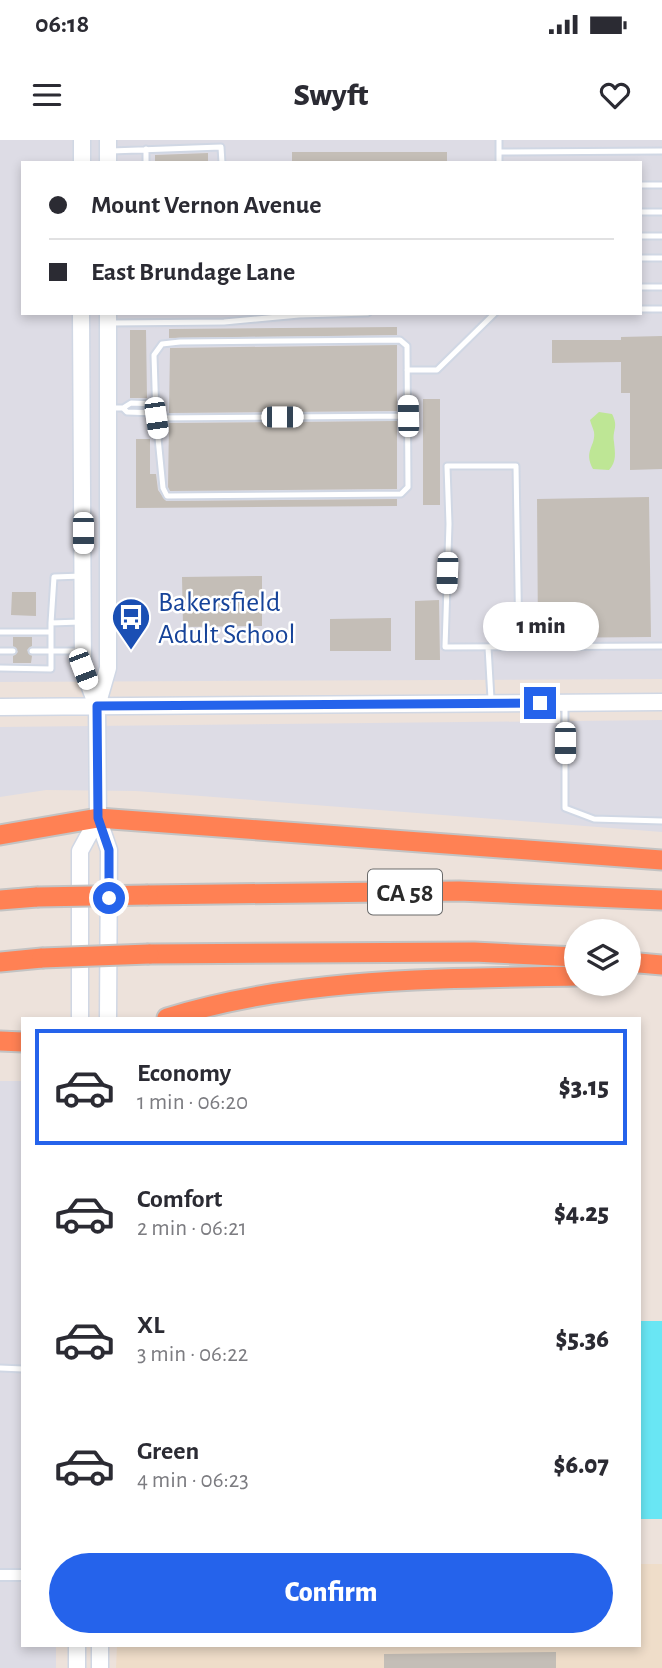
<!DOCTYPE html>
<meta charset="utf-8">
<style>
body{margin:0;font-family:"Alegreya Sans",sans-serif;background:#f2f2f3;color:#2b2b33;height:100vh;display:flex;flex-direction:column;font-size:26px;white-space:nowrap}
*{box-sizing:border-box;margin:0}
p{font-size:23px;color:#7c7c81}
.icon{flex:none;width:38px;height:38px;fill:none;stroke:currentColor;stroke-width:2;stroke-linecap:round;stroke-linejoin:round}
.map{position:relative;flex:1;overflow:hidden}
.sheet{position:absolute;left:21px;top:877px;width:620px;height:630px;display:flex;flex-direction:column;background:#fff;border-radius:0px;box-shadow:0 4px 10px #0003}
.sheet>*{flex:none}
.hud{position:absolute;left:21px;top:21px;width:621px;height:154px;border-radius:0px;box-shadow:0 4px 10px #0003;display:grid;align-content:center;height:154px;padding:0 28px;background:#fff}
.tools{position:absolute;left:564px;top:779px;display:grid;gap:14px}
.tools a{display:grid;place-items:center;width:77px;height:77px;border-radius:50%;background:#fff;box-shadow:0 4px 10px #0003;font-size:35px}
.end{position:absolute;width:32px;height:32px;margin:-16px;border:9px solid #2563eb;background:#fff;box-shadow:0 0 0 4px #fff}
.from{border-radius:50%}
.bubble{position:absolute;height:49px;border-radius:24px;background:#fff;box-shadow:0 4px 10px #0003;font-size:23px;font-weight:800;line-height:49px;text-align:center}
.car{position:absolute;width:21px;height:42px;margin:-21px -10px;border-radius:9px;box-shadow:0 0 5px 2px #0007;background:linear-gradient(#fff 24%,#345 0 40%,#fff 0 76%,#345 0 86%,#fff 0)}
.hud b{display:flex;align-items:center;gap:24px;height:66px;font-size:26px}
.hud b+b{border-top:2px solid #e1e1e2}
.hud i{width:18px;height:18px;background:#2b2b33}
ul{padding:12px 0 0;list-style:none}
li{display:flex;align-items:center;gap:21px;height:116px;margin:0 14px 10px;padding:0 14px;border:4px solid transparent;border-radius:0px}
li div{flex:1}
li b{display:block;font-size:26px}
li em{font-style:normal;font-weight:800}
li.current{border-color:#2563eb}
li>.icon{width:63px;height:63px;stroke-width:1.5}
.button{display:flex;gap:14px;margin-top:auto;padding:14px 28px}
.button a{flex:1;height:80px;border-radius:42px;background:#2563eb;color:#fff;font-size:28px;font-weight:800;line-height:80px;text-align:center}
.status{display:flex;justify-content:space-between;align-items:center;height:49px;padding:0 35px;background:#fff;direction:ltr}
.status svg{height:19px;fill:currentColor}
header{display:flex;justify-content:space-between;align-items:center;height:91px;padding:0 28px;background:#fff;font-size:32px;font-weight:800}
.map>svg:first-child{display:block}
</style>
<div class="status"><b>06:18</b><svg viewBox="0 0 49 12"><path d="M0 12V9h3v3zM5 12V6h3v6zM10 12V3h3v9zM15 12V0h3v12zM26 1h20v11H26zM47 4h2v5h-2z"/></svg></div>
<header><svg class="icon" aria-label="menu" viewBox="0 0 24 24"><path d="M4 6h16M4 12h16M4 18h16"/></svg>Swyft<svg class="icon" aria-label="heart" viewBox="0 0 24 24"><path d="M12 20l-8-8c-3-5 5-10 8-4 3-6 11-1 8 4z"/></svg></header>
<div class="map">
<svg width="662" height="1528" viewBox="0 0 662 1528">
<rect width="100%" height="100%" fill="#ede2db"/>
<path fill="#dddce5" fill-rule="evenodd" d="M0,0H662V539L0,542ZM23,23H640V173H23Z
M662,580V692L136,651L46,650L0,657V587Z
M0,941H23V1505H56V1528H0Z"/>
<path fill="#efddc9" d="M639,1424H662V1528H116L117,1505H639Z"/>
<path fill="#bee695" d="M599,272L612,274C619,287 612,290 614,302C615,313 617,321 609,330L593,329C583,311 596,306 594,292C593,288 591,284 590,280Z"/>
<path fill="#69e6f4" d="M639,1181H662V1379H639Z"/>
<path fill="#c4beb7" d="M292,12H447V23H292Z
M208,13V23H155V15Z
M397,187V195L169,198V189Z
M130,190H146L147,258H130Z
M662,196V329L630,330V253H621V222L552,223V200H621V197Z
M397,205V271L169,273L170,208Z
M423,259H440V365H423Z
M397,281V349L170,351L168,347L169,283Z
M136,299H150V334H156L158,350L166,361L397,359V366L136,368Z
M649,357L651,497L538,498L537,359Z
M262,436V486L183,487L182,437Z
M12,452H36V476L11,475Z
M439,460L440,520H415V461Z
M391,478V511H330V479Z
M13,497H32V506L27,510L32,516L31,523H13V516L18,512L13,506Z
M556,1512V1528H384V1514Z"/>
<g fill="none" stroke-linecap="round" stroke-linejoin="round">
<g stroke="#d0d7e4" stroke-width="9">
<path id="lane" d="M146,9V23
M111,11L221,7L222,23
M499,12L662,11
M499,23V0
M640,45H662
M640,72H662
M640,96H662
M640,118H662
M640,147H662
M640,169H662
M111,183L224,182L299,175L368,173
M400,200L407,206L408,347L401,354L167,356L163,348L156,278L154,215L162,204L180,202Z
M407,230H437L495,173
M111,268H123L127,272L156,273
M123,268L131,263L156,264
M156,278L408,276
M51,483L54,437L82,436
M0,492H51
M488,507L491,559
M519,507L516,326H447L449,384L445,507L662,506
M0,511H13
M32,511H51V483L80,482
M0,528L51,529V511H80
M565,566V668L594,679L662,681
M0,1228L23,1229"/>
</g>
<g stroke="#d0d7e4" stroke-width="14">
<path id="street" d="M0,1435H23"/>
</g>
<g stroke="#d0d7e4" stroke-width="19">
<path id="secondary" d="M82,0V23
M108,0V23
M81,173L83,529L97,566
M0,567L662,562
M80,878V711L98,678
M108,878L109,710L98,678L97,566L108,528V173
M77,1528V1505
M100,1528V1505"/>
</g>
<g stroke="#c3c3c3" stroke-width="23">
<path id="highway" d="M0,695L98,678L662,720
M148,755L459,751L662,760
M0,760L37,757
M149,814L474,812L576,817
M0,822L42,818
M628,822L662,825
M167,878C299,837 439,839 576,836
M0,901L23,902"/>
</g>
<use href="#lane" stroke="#fff" stroke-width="5"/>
<use href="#street" stroke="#fff" stroke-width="10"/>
<use href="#secondary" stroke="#fff" stroke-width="16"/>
<use href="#highway" stroke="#ff8154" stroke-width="19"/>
<g stroke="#c3c3c3" stroke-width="23" stroke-linecap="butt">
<path id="highway-bridge" d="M37,757L148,755
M42,818L149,814"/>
</g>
<use href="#highway-bridge" stroke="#ff8154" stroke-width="19"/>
</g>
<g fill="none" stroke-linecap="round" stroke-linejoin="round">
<path stroke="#2563eb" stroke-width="9" d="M109,758V710L98,678L97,566L540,563"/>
</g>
<defs>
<g id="bus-pin" transform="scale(2.0125)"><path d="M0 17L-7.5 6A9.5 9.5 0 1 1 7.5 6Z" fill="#1a4fb4" stroke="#fff"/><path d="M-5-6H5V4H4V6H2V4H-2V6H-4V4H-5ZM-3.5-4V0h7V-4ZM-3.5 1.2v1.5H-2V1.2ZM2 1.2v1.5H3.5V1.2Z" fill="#fff"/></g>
</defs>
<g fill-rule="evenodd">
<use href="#bus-pin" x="131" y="477"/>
</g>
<g text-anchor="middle" stroke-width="5" stroke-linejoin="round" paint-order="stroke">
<rect fill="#fff" stroke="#6a6a6a" stroke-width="2" x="368" y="729.5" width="74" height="45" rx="5"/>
<g font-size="26" font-weight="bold" fill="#2a2a2a">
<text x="405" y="761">CA 58</text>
</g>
<g font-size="28" fill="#164399" stroke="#fff" text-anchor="start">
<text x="158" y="471">Bakersfield<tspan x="158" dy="32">Adult School</tspan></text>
</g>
</g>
</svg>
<div class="tools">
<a><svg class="icon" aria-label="layers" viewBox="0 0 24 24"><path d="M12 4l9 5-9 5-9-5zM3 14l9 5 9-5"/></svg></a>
</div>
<i class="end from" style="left:109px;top:758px"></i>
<i class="end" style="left:540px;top:563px"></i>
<div class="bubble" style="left:483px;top:462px;width:116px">1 min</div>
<i class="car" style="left:408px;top:276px;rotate:359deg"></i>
<i class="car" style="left:282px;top:277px;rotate:90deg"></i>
<i class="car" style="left:156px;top:278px;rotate:172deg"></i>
<i class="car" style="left:83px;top:393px;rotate:180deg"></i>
<i class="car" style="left:447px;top:433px;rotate:182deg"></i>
<i class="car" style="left:83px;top:529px;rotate:159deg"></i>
<i class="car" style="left:565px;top:603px;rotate:180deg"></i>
<div class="hud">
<b><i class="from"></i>Mount Vernon Avenue</b>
<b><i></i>East Brundage Lane</b>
</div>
<section class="sheet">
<ul>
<li class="current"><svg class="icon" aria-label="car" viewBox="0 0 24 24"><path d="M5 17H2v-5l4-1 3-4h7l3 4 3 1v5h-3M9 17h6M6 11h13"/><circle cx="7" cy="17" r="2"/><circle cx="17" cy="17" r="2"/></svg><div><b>Economy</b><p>1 min · 06:20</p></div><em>$3.15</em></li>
<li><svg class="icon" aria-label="car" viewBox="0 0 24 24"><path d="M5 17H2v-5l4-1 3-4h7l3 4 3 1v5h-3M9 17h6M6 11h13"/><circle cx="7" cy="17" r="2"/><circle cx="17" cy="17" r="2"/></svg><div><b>Comfort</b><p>2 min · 06:21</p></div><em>$4.25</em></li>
<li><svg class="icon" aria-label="car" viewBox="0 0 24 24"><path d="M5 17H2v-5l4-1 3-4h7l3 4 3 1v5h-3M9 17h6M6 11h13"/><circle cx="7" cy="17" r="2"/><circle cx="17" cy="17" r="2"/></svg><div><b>XL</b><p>3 min · 06:22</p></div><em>$5.36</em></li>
<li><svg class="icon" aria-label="car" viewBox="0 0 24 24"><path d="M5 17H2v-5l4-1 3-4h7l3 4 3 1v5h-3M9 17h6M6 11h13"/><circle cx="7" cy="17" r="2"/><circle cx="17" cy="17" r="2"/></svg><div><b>Green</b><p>4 min · 06:23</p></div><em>$6.07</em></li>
</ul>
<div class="button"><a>Confirm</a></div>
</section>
</div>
